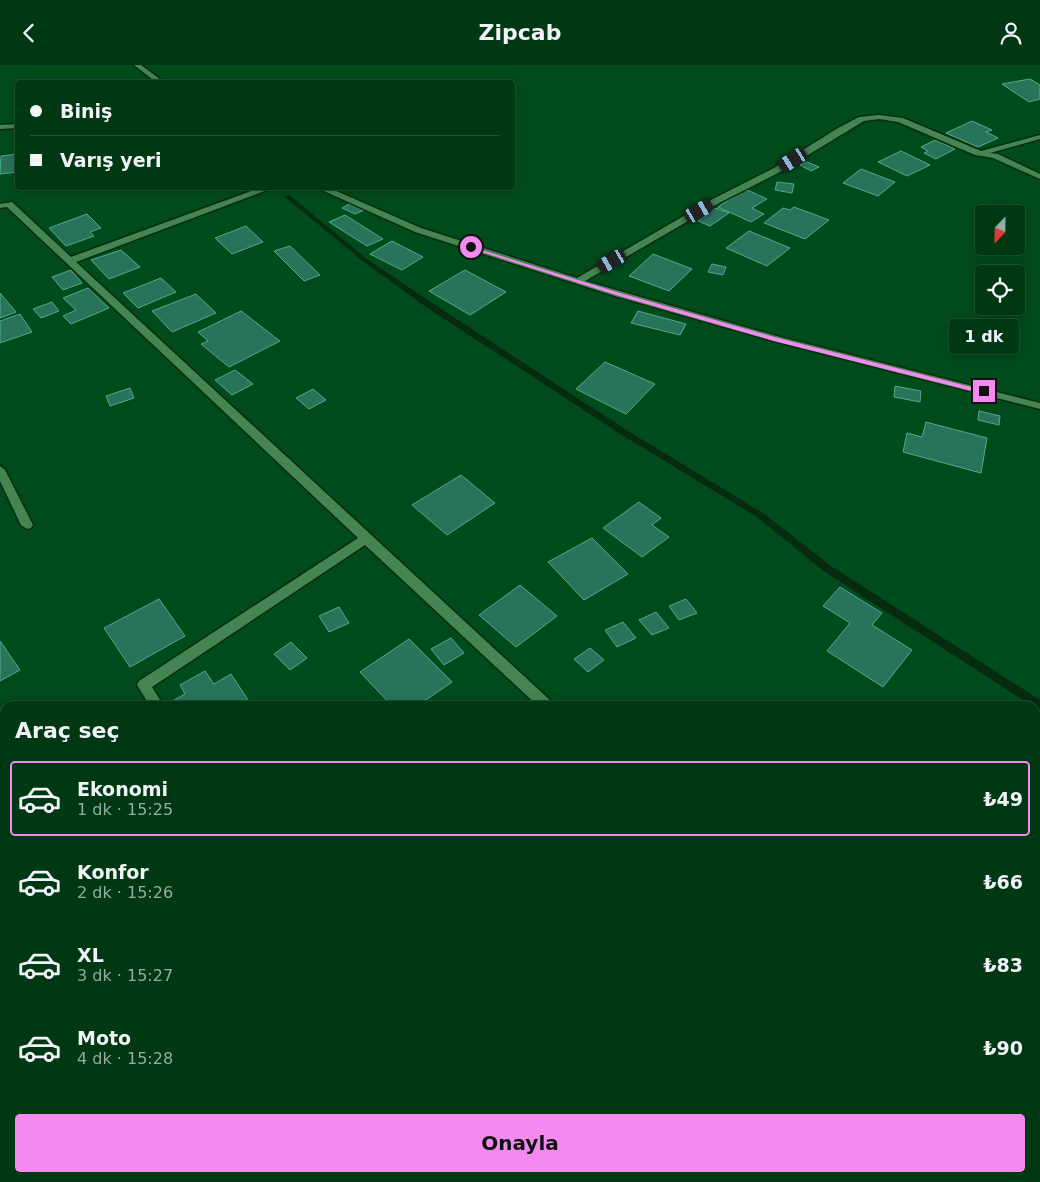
<!DOCTYPE html>
<html lang="tr">
<meta charset="utf-8">
<style>
body{margin:0;font-family:"DejaVu Sans",sans-serif;background:#0e4322;color:#f1f3f6;height:100vh;display:flex;flex-direction:column;font-size:19px;white-space:nowrap}
*{box-sizing:border-box;margin:0}
p{font-size:16px;color:#95aca0}
.icon{flex:none;width:28px;height:28px;fill:none;stroke:currentColor;stroke-width:2;stroke-linecap:round;stroke-linejoin:round}
.map{position:relative;flex:1;overflow:hidden}
.sheet{position:absolute;left:0px;top:636px;width:1040px;height:481px;display:flex;flex-direction:column;background:#003814;border-radius:15px 15px 0 0;box-shadow:0 2px 12px #0003,0 0 0 1px #225234}
.sheet>*{flex:none}
.banner{position:absolute;left:15px;top:15px;width:500px;height:110px;border-radius:5px;box-shadow:0 2px 12px #0003,0 0 0 1px #225234;display:grid;align-content:center;height:110px;padding:0 15px;background:#003814}
.needle{width:32px;rotate:202deg}
.fabs{position:absolute;left:975px;top:140px;display:grid;gap:10px}
.fabs a{display:grid;place-items:center;width:50px;height:50px;border-radius:5px;background:#003814;box-shadow:0 2px 12px #0003,0 0 0 1px #225234;font-size:25px}
.end{position:absolute;width:22px;height:22px;margin:-11px;border:6px solid #f489f0;background:#111;box-shadow:0 0 0 2px #111}
.from{border-radius:50%}
.bubble{position:absolute;height:35px;border-radius:5px;background:#003814;box-shadow:0 2px 12px #0003,0 0 0 1px #225234;font-size:16px;font-weight:700;line-height:35px;text-align:center}
.car{position:absolute;width:15px;height:30px;margin:-15px -8px;border-radius:6px;box-shadow:0 0 4px 1px #0007;background:linear-gradient(#222 24%,#8ab4d8 0 40%,#222 0 76%,#8ab4d8 0 86%,#222 0)}
.banner b{display:flex;align-items:center;gap:18px;height:48px;font-size:19px}
.banner b+b{border-top:1px solid #225234}
.banner i{width:12px;height:12px;background:#f1f3f6}
ul{padding:0;list-style:none}
li{display:flex;align-items:center;gap:15px;height:75px;margin:0 10px 8px;padding:0 5px;border:2px solid transparent;border-radius:5px}
li div{flex:1}
li b{display:block;font-size:19px}
li em{font-style:normal;font-weight:700}
li.current{border-color:#f489f0}
li>.icon{width:45px;height:45px;stroke-width:1.5}
h2{padding:0 15px;font-size:22px;line-height:60px}
.button{display:flex;gap:10px;margin-top:auto;padding:10px 15px}
.button a{flex:1;height:58px;border-radius:5px;background:#f489f0;color:#111;font-size:20px;font-weight:700;line-height:58px;text-align:center}
header{display:flex;justify-content:space-between;align-items:center;height:65px;padding:0 15px;background:#003814;font-size:22px;font-weight:700}
.map>svg:first-child{display:block}
</style>
<header><svg class="icon" aria-label="back" viewBox="0 0 24 24"><path d="M15 5l-7 7 7 7"/></svg>Zipcab<svg class="icon" aria-label="person" viewBox="0 0 24 24"><circle cx="12" cy="8" r="4"/><path d="M4 21q1-7 8-7t8 7"/></svg></header>
<div class="map">
<svg width="1040" height="1117" viewBox="0 0 1040 1117">
<rect width="100%" height="100%" fill="#004b1b"/>
<g fill="none" stroke-linecap="round" stroke-linejoin="round">
<path fill="#062b10" fill-rule="evenodd" d="M285,130H289L367,194L432,238L628,366L763,448L831,501L1040,635V646L825,507L757,452L622,370L426,242L363,196L285,132Z"/>
</g>
<path fill="#29735b" stroke="#4dad8d" d="M1030,14L1040,20V34L1029,37L1002,19Z
M972,56L992,65L986,67L998,73L978,82L946,68Z
M935,75L955,84L936,94L924,88L928,86L921,82Z
M901,86L930,100L907,111L878,97Z
M18,89V107L0,109L1,91Z
M807,97L819,102L811,106L800,100Z
M861,104L895,117L878,131L843,118Z
M777,117L794,119L792,128L775,125Z
M745,124L767,134L752,143L764,149L751,157L718,142Z
M351,138L364,145L355,149L342,143Z
M794,142L829,155L805,174L764,158L783,143L790,145Z
M716,143L729,148L710,161L698,156Z
M87,149L101,163L90,167L94,171L66,181L49,163Z
M345,150L383,174L367,181L329,157Z
M246,161L263,177L232,189L215,173Z
M749,166L790,183L767,201L726,183Z
M392,176L423,192L402,205L370,189Z
M290,181L320,210L304,216L274,186Z
M121,185L140,202L109,214L91,195Z
M653,189L692,204L669,226L629,211Z
M712,199L726,202L723,210L708,207Z
M71,205L82,218L63,225L52,212Z
M465,205L506,227L470,250L429,226Z
M161,213L176,227L138,243L123,228Z
M88,223L109,243L71,259L63,251L76,245L63,233Z
M0,228L16,247L0,253Z
M196,229L216,248L172,267L152,246Z
M52,237L59,246L41,253L33,244Z
M241,246L280,276L229,302L201,279L208,276L198,267Z
M638,246L686,259L680,270L631,258Z
M20,249L32,267L0,278V256Z
M605,297L655,319L626,349L576,324Z
M235,305L253,319L232,330L215,315Z
M895,321L921,326L920,337L894,332Z
M130,323L134,333L110,341L106,331Z
M313,324L326,335L309,344L296,333Z
M979,346L1000,351L999,360L978,355Z
M926,357L987,373L981,408L903,387L907,368L922,372Z
M461,410L495,438L447,470L412,440Z
M639,437L661,453L652,460L669,472L642,492L603,463Z
M592,473L628,509L584,535L548,497Z
M520,520L557,551L516,582L479,550Z
M840,522L882,548L872,560L912,585L883,622L827,586L850,558L823,541Z
M159,534L185,571L130,602L104,563Z
M686,534L697,548L679,555L669,541Z
M339,542L349,558L329,567L319,551Z
M656,547L669,563L652,570L639,555Z
M623,557L636,573L617,582L605,565Z
M451,573L464,588L444,600L431,584Z
M409,574L452,617L417,641H392L360,607Z
M0,576L20,605L0,616Z
M291,577L307,593L290,605L274,589Z
M590,583L604,595L588,607L574,594Z
M205,606L214,619L231,609L252,641H163L185,629L180,620Z
M56,1112H118L113,1117H58Z"/>
<g fill="none" stroke-linecap="round" stroke-linejoin="round">
<g stroke="#0a2c12" stroke-width="3">
<path id="lane" d="M584,1112H605L603,1117H582Z"/>
</g>
<g stroke="#0a2c12" stroke-width="3">
<path id="street" d="M134,0H141L165,18H157Z
M879,50L903,53L981,86L1040,70V74L990,88L998,89L1040,109V114L993,93L975,90L898,57L879,54L864,56L780,107L719,138L585,216L780,272L1040,338V344L774,276L615,231L415,167L315,122H327L421,163L577,213L713,134L774,103L838,63L859,52Z
M18,59V63L0,64V60Z
M262,122H275L76,197L552,637L554,641H538L365,480L152,622L164,641H150L137,620L139,616L358,473L7,142L0,143V139L12,137L71,192Z
M0,401L5,405L33,460L31,463L27,464L21,460L0,416Z
M5,806V821L0,823V808Z"/>
</g>
<use href="#lane" fill="#458551" fill-rule="evenodd"/>
<use href="#street" fill="#458551" fill-rule="evenodd"/>
</g>
<path fill="#f489f0" d="M469,181L620,228L778,273L987,326L984,329L774,276L616,230L469,183Z"/>
</svg>
<div class="fabs">
<a><svg class="needle" viewBox="-14 -14 28 28"><path d="M0-13l5 13h-10z" fill="#e53935"/><path d="M0 13l5-13h-10z" fill="#95aca0"/></svg></a>
<a><svg class="icon" aria-label="locate" viewBox="0 0 24 24"><circle cx="12" cy="12" r="6"/><path d="M12 2v4M12 18v4M2 12h4M18 12h4"/></svg></a>
</div>
<i class="end from" style="left:471px;top:182px"></i>
<i class="end" style="left:984px;top:326px"></i>
<div class="bubble" style="left:949px;top:254px;width:70px">1 dk</div>
<i class="car" style="left:793px;top:95px;rotate:238deg"></i>
<i class="car" style="left:699px;top:146px;rotate:60deg"></i>
<i class="car" style="left:612px;top:196px;rotate:240deg"></i>
<div class="banner">
<b><i class="from"></i>Biniş</b>
<b><i></i>Varış yeri</b>
</div>
<section class="sheet">
<h2>Araç seç</h2>
<ul>
<li class="current"><svg class="icon" aria-label="car" viewBox="0 0 24 24"><path d="M5 17H2v-5l4-1 3-4h7l3 4 3 1v5h-3M9 17h6M6 11h13"/><circle cx="7" cy="17" r="2"/><circle cx="17" cy="17" r="2"/></svg><div><b>Ekonomi</b><p>1 dk · 15:25</p></div><em>₺49</em></li>
<li><svg class="icon" aria-label="car" viewBox="0 0 24 24"><path d="M5 17H2v-5l4-1 3-4h7l3 4 3 1v5h-3M9 17h6M6 11h13"/><circle cx="7" cy="17" r="2"/><circle cx="17" cy="17" r="2"/></svg><div><b>Konfor</b><p>2 dk · 15:26</p></div><em>₺66</em></li>
<li><svg class="icon" aria-label="car" viewBox="0 0 24 24"><path d="M5 17H2v-5l4-1 3-4h7l3 4 3 1v5h-3M9 17h6M6 11h13"/><circle cx="7" cy="17" r="2"/><circle cx="17" cy="17" r="2"/></svg><div><b>XL</b><p>3 dk · 15:27</p></div><em>₺83</em></li>
<li><svg class="icon" aria-label="car" viewBox="0 0 24 24"><path d="M5 17H2v-5l4-1 3-4h7l3 4 3 1v5h-3M9 17h6M6 11h13"/><circle cx="7" cy="17" r="2"/><circle cx="17" cy="17" r="2"/></svg><div><b>Moto</b><p>4 dk · 15:28</p></div><em>₺90</em></li>
</ul>
<div class="button"><a>Onayla</a></div>
</section>
</div>
